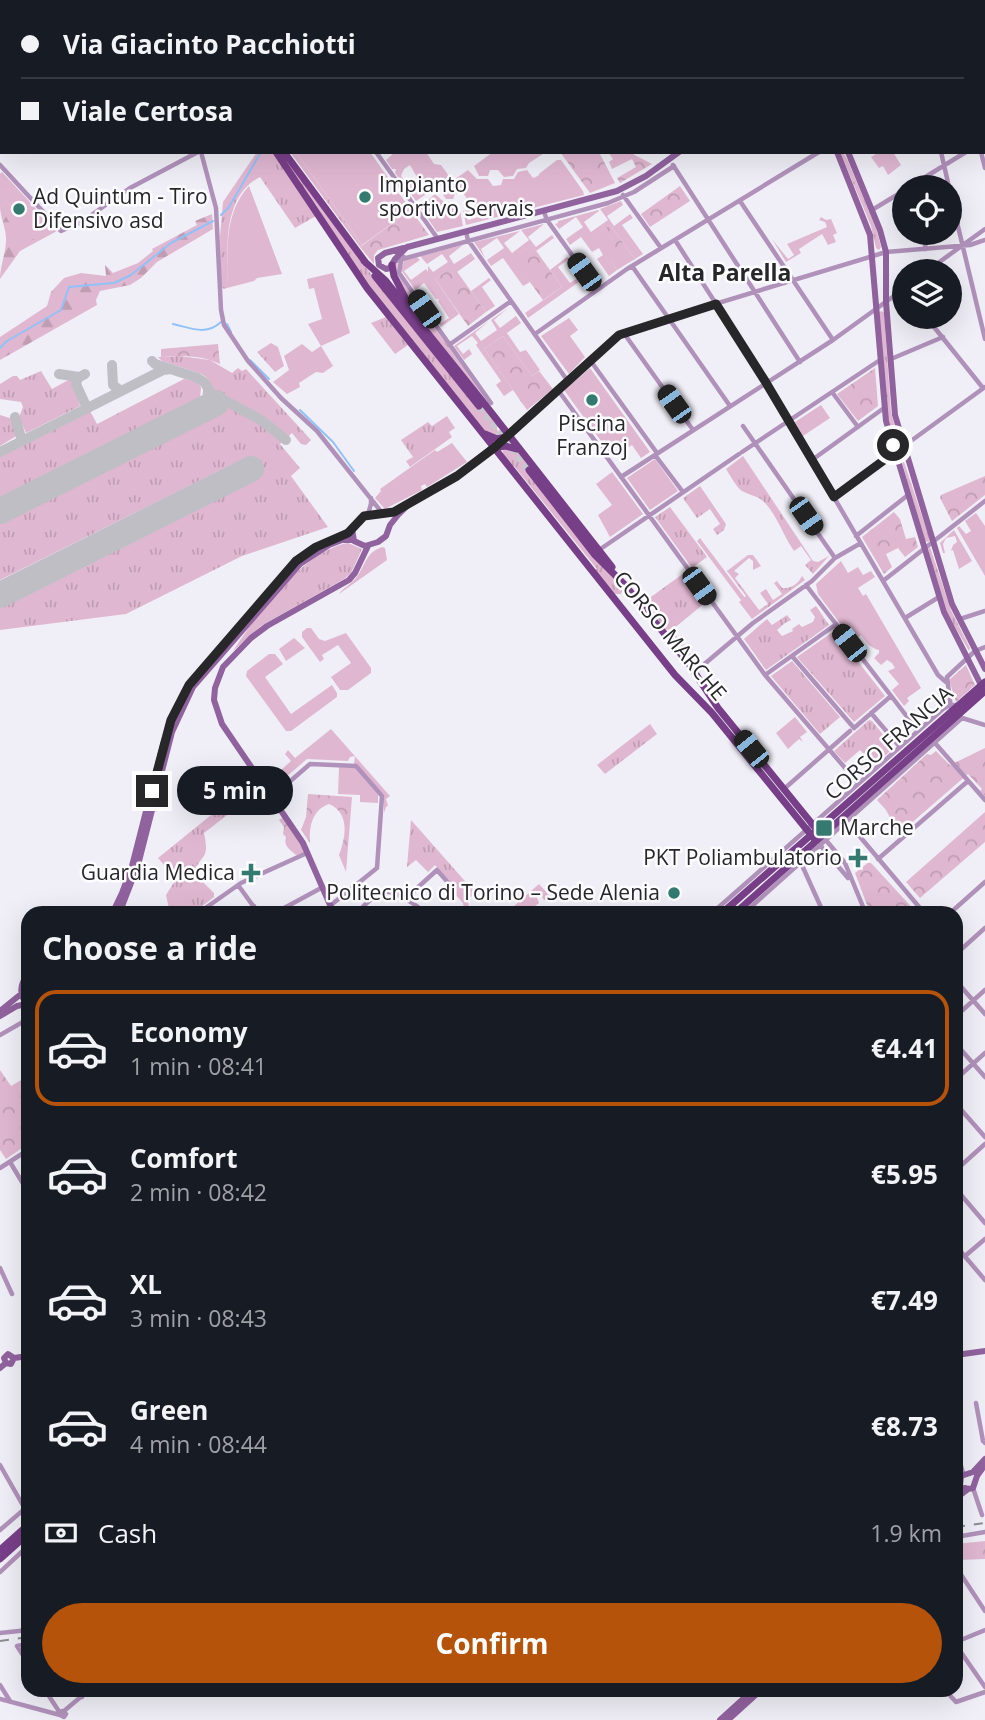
<!DOCTYPE html>
<meta charset="utf-8">
<style>
body{margin:0;font-family:"Open Sans",sans-serif;background:#242831;color:#f1f3f6;height:100vh;display:flex;flex-direction:column;font-size:26px;white-space:nowrap}
*{box-sizing:border-box;margin:0}
p{font-size:23px;color:#9ea1a6}
.icon{flex:none;width:38px;height:38px;fill:none;stroke:currentColor;stroke-width:2;stroke-linecap:round;stroke-linejoin:round}
.map{position:relative;flex:1;overflow:hidden}
.side{position:absolute;left:21px;top:906px;width:942px;height:791px;display:flex;flex-direction:column;background:#171b24;border-radius:21px;box-shadow:0 7px 28px #0002}
.side>*{flex:none}
.top-card{position:absolute;left:0px;top:0px;width:985px;height:154px;box-shadow:0 7px 28px #0002;display:grid;align-content:center;height:154px;padding:0 21px;background:#171b24}
.controls{position:absolute;left:892px;top:175px;display:grid;gap:14px}
.controls a{display:grid;place-items:center;width:70px;height:70px;border-radius:50%;background:#171b24;box-shadow:0 7px 28px #0002;font-size:35px}
.end{position:absolute;width:32px;height:32px;margin:-16px;border:9px solid #272629;background:#fff;box-shadow:0 0 0 4px #fff}
.from{border-radius:50%}
.bubble{position:absolute;height:49px;border-radius:24px;background:#171b24;box-shadow:0 7px 28px #0002;font-size:23px;font-weight:700;line-height:49px;text-align:center}
.car{position:absolute;width:21px;height:42px;margin:-21px -10px;border-radius:9px;box-shadow:0 0 5px 2px #0007;background:linear-gradient(#222 24%,#8ab4d8 0 40%,#222 0 76%,#8ab4d8 0 86%,#222 0)}
.top-card b{display:flex;align-items:center;gap:24px;height:66px;font-size:26px}
.top-card b+b{border-top:2px solid #363941}
.top-card i{width:18px;height:18px;background:#f1f3f6}
ul{padding:0;list-style:none}
li{display:flex;align-items:center;gap:21px;height:116px;margin:0 14px 10px;padding:0 7px;border:4px solid transparent;border-radius:21px}
li div{flex:1}
li b{display:block;font-size:26px}
li em{font-style:normal;font-weight:700}
li.selected{border-color:#b45309}
li>.icon{width:63px;height:63px;stroke-width:1.5}
h2{padding:0 21px;font-size:32px;line-height:84px}
.pay{display:flex;align-items:center;gap:18px;height:77px;padding:0 21px;font-size:26px}
.pay p{margin-inline-start:auto}
.primary-button{display:flex;gap:14px;margin-top:auto;padding:14px 21px}
.primary-button a{flex:1;height:80px;border-radius:42px;background:#b45309;color:#fff;font-size:28px;font-weight:700;line-height:80px;text-align:center}
.map>svg:first-child{display:block}
</style>
<div class="map">
<svg width="985" height="1720" viewBox="0 0 985 1720">
<defs>
<pattern id="grass-tufts" width="24" height="20" patternUnits="userSpaceOnUse" patternTransform="scale(1.75)"><rect width="24" height="20" fill="#e0b7d1"/><path d="M3 7l-1-3M5 7V3M7 7l1-3M15 17l-1-3M17 17v-4M19 17l1-3" fill="none" stroke="#c09db3"/></pattern>
<pattern id="forest-firs" width="22" height="20" patternUnits="userSpaceOnUse" patternTransform="scale(1.75)"><rect width="22" height="20" fill="#e0b7d1"/><path d="M5 1l3.5 6h-7zM16 11l3.5 6h-7z" fill="#c09db3"/></pattern>
<pattern id="park-crowns" width="20" height="18" patternUnits="userSpaceOnUse" patternTransform="scale(1.75)"><rect width="20" height="18" fill="#e0b7d1"/><path d="M2 6a3 3 0 1 1 6 0M12 15a3 3 0 1 1 6 0" fill="none" stroke="#c09db3"/></pattern>
</defs>
<rect width="100%" height="100%" fill="#f0eff7"/>
<path fill="url(#grass-tufts)" d="M257,152H272L316,216L295,228L260,177C221,196 228,252 227,288L224,289L221,287L220,236L223,202Z
M279,152H282C337,229 392,306 456,377C470,393 496,414 499,436L488,435L372,290Z
M290,152H296L362,245L360,247Z
M840,152H843L848,161L876,228L881,247L879,250L876,248L871,226Z
M395,262H398L397,274L486,400C461,369 394,300 395,262Z
M882,311L884,313L891,412L899,444L895,442L887,414L879,312Z
M386,317L408,345L395,354L371,323Z
M271,343L278,347L284,366L275,372L257,352Z
M180,356L210,360L232,373L238,368L242,371L246,369L311,440L306,445L301,444L292,433L280,444L300,468L291,476L328,527L242,556L126,614L0,630V608L258,479L247,457L0,580V521L223,410L208,379L202,374L162,361L158,357Z
M41,371L52,389L72,378L80,406L26,433L19,417L23,407L21,402L0,399V384L13,376H17L20,380Z
M184,379L197,382L201,387L200,399L0,498V457L90,411L97,424Z
M0,415L13,419L18,435L0,446Z
M447,416L455,428L449,432L452,437L410,467L406,461L413,457L401,440L428,422L432,426Z
M503,448L518,451L623,588L621,594H615L593,570L597,569L514,466H510L503,455Z
M900,455L902,456L930,540L928,542L925,541Z
M743,456L813,561L818,562L829,556L813,574L805,565L811,560L801,546L794,551C783,535 778,518 766,504C758,495 751,496 742,491C736,487 730,475 726,469Z
M700,486L726,524L724,530L717,535L713,529L720,524L710,509L697,518L683,498Z
M670,507L707,557L692,568L655,517Z
M348,543L362,549L351,573L344,579L261,626L233,651C256,615 304,550 348,543Z
M382,547L385,548L387,560L339,594C342,589 351,584 356,578C366,565 365,553 382,547Z
M930,547L951,610L970,648L969,651L948,615L928,549Z
M748,555H753L761,566L753,570V561L749,558L734,571L739,574L735,578L759,610L768,604L760,593L766,589L773,600L782,594L774,583L777,581L782,588C791,589 798,584 802,576L805,580L752,619L739,602L746,596L727,571Z
M684,573L706,602L672,630L698,663L695,665L669,633L668,629L666,630L644,602Z
M816,606L829,625L766,670L744,639L767,619L772,625L787,615L791,620L785,623L777,630L782,636L793,631L792,629L799,624L802,627L813,622L815,617L810,610Z
M834,631L885,696L854,722L797,657Z
M792,661L840,717L820,734L771,676Z
M869,720L872,721L894,748L874,765L860,750L845,763L834,751Z
M650,724L657,734L605,774L597,765Z
M256,779L262,788L204,833C210,862 201,852 193,875L195,881L204,883L214,893V897L193,913H170L166,895L176,879L158,858L237,794L245,784Z
M411,820L479,897L472,896L468,898L469,913H465L463,903L451,890L454,886L435,865L428,872L416,860L407,867Z"/>
<path fill="url(#forest-firs)" d="M0,206L5,211L57,231L20,251L0,279C0,265 6,254 6,239C6,227 0,218 0,206Z
M212,214L213,229L157,262L141,278L130,285L100,291L96,300L97,305L0,360V337L47,306L51,292L64,278L81,273L106,276L105,265L113,273L138,263L153,251L152,249L197,225L195,221Z"/>
<path fill="url(#park-crowns)" d="M560,152H599L615,183L590,193Z
M608,152H629L652,164L620,183L617,178L636,167L632,159L612,169L609,162L613,159Z
M680,186L690,201L650,227L641,214Z
M411,210L429,235L378,250L374,255V264L360,247Z
M610,225L635,259L617,270L592,238Z
M532,245L562,287L543,300L513,259Z
M453,266L486,312L468,326L435,279Z
M503,336L532,376L539,371L553,389L527,410L484,349Z
M218,344L220,364C202,355 180,355 161,357V349Z
M875,368L878,406L858,421L837,394Z
M985,476V495L952,521L940,498L941,495Z
M894,512L900,519L906,539L915,537L918,547L905,557L898,548L886,554L892,567L884,574L862,537Z
M966,665L975,685L956,702L949,680Z
M985,748V796L980,791L982,789L968,774L901,832L898,833L886,810L877,800L927,754L931,755L936,751L950,765Z
M308,794L352,797L346,872L339,855C346,837 350,813 329,804C312,810 309,827 310,843L301,830L306,817Z
M985,812V842L920,898L906,882Z
M282,818L285,819L303,845L304,853L296,855C290,850 283,846 286,837L283,834L284,827L279,820Z
M869,862L872,864L917,913H870L855,873Z
M0,1070L11,1086L28,1076V1144L6,1159L0,1150Z
M985,1541V1559L959,1560L956,1555V1544Z"/>
<path fill="#e0b7d1" d="M296,152H370L411,210L362,245Z
M395,152H426L434,164L441,165L449,176V179L416,201L408,190L409,184L418,179L410,165L404,169L401,176L404,180H408L405,186L395,173L396,169H392L386,160Z
M493,152H546L529,163L526,168L517,169L513,176L504,177L498,170H490L488,176H479L474,166Z
M879,152H893L901,165L888,175L883,166L879,168L871,157Z
M557,160H561L583,191L584,195L466,225L463,211L468,210L469,206H477L465,214L468,220L482,216L479,205L470,203L463,193L455,194L453,199H446L441,192V189L468,170L477,179H488L493,186L501,185L503,179H514L518,172L527,170L533,178L538,176L540,173Z
M2,172L55,229L22,244L0,206V174Z
M249,186L282,274L257,278L254,281L227,288C228,253 223,214 249,186Z
M435,194L444,202H452L460,211L463,226L437,232L420,207Z
M621,201L623,205L607,216L614,226L630,214L633,218L622,225L643,254L635,259L610,225L593,238L617,270L609,276L597,259L603,255L599,248L592,252L581,237L570,245L566,239L583,227L576,217L559,229L555,224L558,223V221L598,210L599,211L584,222L591,232L608,220L600,209Z
M821,217L826,220L831,219L837,233L833,235L836,242L828,245L822,234L799,249L801,253L786,262L772,239L788,259L794,255L787,244L827,227L825,222L819,220Z
M544,224L528,237L536,247L552,235L554,238L536,251L532,245L514,259L530,282L523,286L503,258L491,266L487,260L504,248L497,238L481,249L485,258L474,242L520,231L504,243L512,253L529,240L521,230Z
M463,245L449,256L454,264L471,253L475,259L457,272L453,267L435,279L459,314L441,327L429,309L430,308L441,323L449,318L438,301L439,299H436L424,283L417,289L427,304L426,305L401,270L404,260L417,257L420,260L404,271L411,280L426,269L428,272V266L433,272L448,262L442,254L427,264L420,256Z
M567,257L569,259L558,267L570,283L581,276L583,279L528,318L525,313L562,287L550,270Z
M333,273L350,333L321,346L333,366L323,373L316,372L299,383L300,387L287,394L273,382L289,370L284,356L302,344L312,352L321,346L308,324L322,319L314,288L309,289L307,279Z
M489,278L491,280L482,287L495,306L486,312L471,291Z
M508,308L494,320L500,328L516,316L521,323L507,333L520,352L526,350L540,370L532,376L503,336L484,349L513,390L504,396L496,385L501,381L476,345L478,343L472,336L457,346L463,354L469,349L472,354L464,360L454,346L489,321L475,333L481,341L497,330L491,320Z
M569,318L578,330L570,336L585,357L569,374L541,336Z
M590,368L650,452L641,458L632,445L622,451L618,445L609,452L564,390Z
M821,405L830,418L803,436L795,422Z
M452,443L467,462L427,487L425,484L421,486L422,490L385,509L375,498L381,491L380,489L435,450L437,452Z
M655,459L678,491L650,510L627,478Z
M612,472L643,514L610,537L598,515L612,505L596,484Z
M976,513L985,526V576L957,528L959,526L966,534L971,531L965,521Z
M954,530L972,561L959,569L953,550L951,551L953,545L957,542L955,536L946,538L943,544L945,553H943L940,543Z
M700,538L745,598L741,600L697,541Z
M841,561L848,573L858,567L863,575L871,571L875,577L858,588L863,596L866,594L921,688L907,698L909,701L904,706L892,690L899,684L888,671L895,668L892,663L887,660L881,665L874,658L879,653V650C871,648 867,644 861,635L853,641L818,594L816,584Z
M307,628H311L319,639L325,641L346,633L371,668V673L348,690H340L331,677L351,663L338,645L322,655L324,659L320,662L302,637V632Z
M294,638L305,648L286,661L279,649Z
M269,654H275L283,664L265,677L291,714L332,685L337,693V697L291,731H286L246,676L247,671Z
M795,717L807,732L800,737L803,742L799,739L788,749L776,733Z
M331,729L390,796L386,799L388,806L386,807L384,813V795L354,764L355,756L350,757L348,761L307,759L286,777L281,770L291,761L285,754L288,750L295,758Z
M339,767L355,768L378,795V803L360,802V795L338,794Z
M539,884L555,902L544,900L539,893L536,895L539,903L526,913H506Z"/>
<g fill="none" stroke-linecap="round" stroke-linejoin="round">
<path stroke="#90c1f7" stroke-width="2" d="M221,215L229,207L261,152
M173,324C191,328 206,336 221,322
M227,324L231,332
M0,348L7,341L61,310L69,287L114,283L131,275L171,243L213,221
M250,360L269,379
M300,410L333,442L354,471"/>
<path stroke="#bfbec4" stroke-width="10" d="M152,361L155,364L198,378L205,383L216,403L226,401L261,420L286,440
M112,365L113,385L121,391
M59,374L79,377
M85,374L78,378L76,384L87,408
M195,413L207,404L208,391
M15,417L22,441
M0,452L163,370L171,369"/>
<path stroke="#bfbec4" stroke-width="26" d="M0,511L216,403
M0,595L251,469"/>
<path stroke="#c8c7ce" stroke-width="7" stroke-dasharray="7 3.5" stroke-linecap="butt" d="M479,406L529,470"/>
<path stroke="#b091ba" stroke-width="4.5" d="M905,0V2
M945,0V2
M271,2L272,0
M984,52L985,51
M984,142L985,141
M201,152L216,208L221,310L224,325L248,361L281,398L317,431L383,514
M376,152L438,239
M941,152L949,187
M981,152L985,168
M0,165L61,231L80,223L130,188L198,152
M673,165L800,362
M909,187L966,152
M950,193L985,339
M623,195L661,248
M740,201L833,340
M872,210L905,190
M544,212L547,220L597,290
M466,232L468,240L567,380
M922,233L926,249
M675,240L767,383L938,675L946,682
M404,257L401,261L399,273L491,403
M395,261L608,203L634,192L674,166
M632,266L730,406
M927,271L985,229
M926,317L983,388
M623,332L693,430
M535,334L627,269L819,152
M449,345L511,301
M891,359L943,337
M590,360L657,453
M558,390L765,675L858,783
M832,392L858,427
M743,426L835,558
M508,435L623,332L886,252L970,245L985,240
M742,452L880,360
M655,455L683,492
M812,460L884,408
M621,477L833,340L905,288
M834,497L985,387
M368,514L371,504V498
M856,536L908,495
M599,550L739,454
M883,581L985,501
M806,585L918,731
M905,618L939,597
M960,619L985,611
M792,656L854,728L891,696
M695,672L753,623L812,581L835,558L861,543
M765,675L835,625
M951,708L947,677L975,651L985,647
M871,713L900,747
M959,717L985,725
M935,743L985,800
M784,789L850,731
M272,797L310,764L356,766L382,796L377,868L331,905
M856,832L925,914
M825,839L845,863L866,914
M820,845L848,878
M878,859L968,781
M801,863L824,914
M238,885L259,914
M405,899L437,870L452,887
M197,914L241,883L307,853
M245,914L254,906
M273,914L323,887
M356,914C363,907 373,895 382,892C393,888 419,907 427,914
M711,914L943,709L950,705H958
M743,914L962,718
M949,914L985,882
M956,954L985,928
M956,981L985,1014
M956,1016L985,990
M0,1035L28,1019
M956,1044L985,1077
M956,1079L985,1053
M956,1104L985,1137
M10,1162L28,1192
M0,1168L28,1150
M956,1170L985,1144
M956,1189L985,1223
M956,1246L985,1280
M965,1256L985,1239
M0,1268L12,1294
M976,1403L983,1441L985,1443
M956,1449L963,1473
M0,1465L25,1509
M973,1488L982,1515
M0,1530L28,1506
M956,1537L985,1532
M956,1567L985,1611
M0,1572L28,1546
M0,1633L28,1630
M956,1642L985,1630
M28,1644L17,1646L28,1663
M956,1645L985,1687
M0,1685L10,1701
M45,1690L60,1713
M78,1690L82,1697
M739,1690L746,1699
M945,1690L956,1702L985,1692
M0,1699L60,1715
M62,1711L66,1714L64,1717L60,1715Z
M64,1711L89,1690"/>
<path stroke="#90629e" stroke-width="6" d="M776,0V2
M787,0L788,2
M892,2L894,0
M837,152L870,235L886,421L944,612L983,689
M848,152L880,230L886,252V302L895,415L952,604L985,669
M407,247L395,259L390,268L386,269L379,265L378,258L385,253L617,191L646,176L679,152
M408,505C401,508 394,513 386,514C371,515 361,514 352,529L354,541L365,546L378,542L386,536L390,525L398,515L408,505L457,476L505,437
M112,914L122,893L132,866L164,741L179,703L195,677L296,561L316,547L348,532L353,528
M119,914L138,865L172,732L193,687L300,564L329,545L342,540H353
M334,914L303,843L222,724L214,700L215,688L223,667L251,638L267,626L349,580L355,573L368,546
M28,975C19,984 19,996 28,1005
M0,1011L21,994
M0,1016L17,1006L27,1004
M956,1355L985,1351
M6,1363L4,1358L8,1354L14,1358L28,1356
M0,1368L6,1363L11,1364L14,1358
M985,1459L973,1472L961,1476L960,1486L968,1489L973,1488L977,1476L985,1465
M956,1498L968,1489
M720,1720L753,1690
M728,1720L761,1690"/>
<path stroke="#783f89" stroke-width="7" d="M196,0V2
M204,0V2
M276,152L367,288L675,675L712,713L816,841
M284,152L366,263
M364,261L385,280L483,402L612,567
M392,265L394,276L410,307
M375,276L479,406
M485,434L497,439L506,437
M494,448L505,446L517,449
M529,470L595,555L625,585L689,664L718,708L822,836
M721,914L985,682
M734,914L985,691
M0,1550L28,1525
M0,1559L28,1534"/>
<path stroke="#8e8d92" stroke-width="2" stroke-dasharray="9 9" stroke-linecap="butt" d="M956,1527L985,1523
M0,1641L28,1637"/>
</g>
<g fill="none" stroke-linecap="round" stroke-linejoin="round">
<path stroke="#272629" stroke-width="9" d="M152,791L171,720L189,685L296,561L316,547L348,533L364,516L394,512L457,476L494,448L619,335L716,304L765,381L834,497L895,452L893,445"/>
</g>
<g fill="#347a71" stroke="#fdfdff" stroke-width="2.5">
<circle cx="365" cy="197" r="7"/>
<circle cx="19" cy="209" r="7"/>
<circle cx="592" cy="400" r="7"/>
<rect x="815" y="819" width="18" height="18" rx="3.5"/>
<path d="M854.5 847.5h7v7h7v7h-7v7h-7v-7h-7v-7h7z"/>
<path d="M247.5 862.5h7v7h7v7h-7v7h-7v-7h-7v-7h7z"/>
<circle cx="674" cy="893" r="7"/>
</g>
<g text-anchor="middle" stroke-width="5" stroke-linejoin="round" paint-order="stroke">
<g font-size="21" fill="#272629" stroke="#fdfdff" text-anchor="start">
<text x="379" y="192">Impianto<tspan x="379" dy="24">sportivo Servais</tspan></text>
<text x="33" y="204">Ad Quintum - Tiro<tspan x="33" dy="24">Difensivo asd</tspan></text>
<text x="592" y="431" text-anchor="middle">Piscina<tspan x="592" dy="24">Franzoj</tspan></text>
<text x="840" y="835">Marche</text>
<text x="842" y="865" text-anchor="end">PKT Poliambulatorio</text>
<text x="235" y="880" text-anchor="end">Guardia Medica</text>
<text x="660" y="900" text-anchor="end">Politecnico di Torino – Sede Alenia</text>
</g>
<g font-size="21" fill="#272629" stroke="#fdfdff">
<text transform="translate(670 636) rotate(50)" y="7">CORSO MARCHE</text>
<text transform="translate(889 743) rotate(-41)" y="7">CORSO FRANCIA</text>
</g>
<g font-size="23" font-weight="bold" fill="#272629" stroke="#fdfdff">
<text x="725" y="281">Alta Parella</text>
</g>
</g>
</svg>
<div class="controls">
<a><svg class="icon" aria-label="locate" viewBox="0 0 24 24"><circle cx="12" cy="12" r="6"/><path d="M12 2v4M12 18v4M2 12h4M18 12h4"/></svg></a>
<a><svg class="icon" aria-label="layers" viewBox="0 0 24 24"><path d="M12 4l9 5-9 5-9-5zM3 14l9 5 9-5"/></svg></a>
</div>
<i class="end from" style="left:893px;top:445px"></i>
<i class="end" style="left:152px;top:791px"></i>
<div class="bubble" style="left:177px;top:766px;width:116px">5 min</div>
<i class="car" style="left:584px;top:272px;rotate:324deg"></i>
<i class="car" style="left:424px;top:309px;rotate:325deg"></i>
<i class="car" style="left:674px;top:404px;rotate:325deg"></i>
<i class="car" style="left:806px;top:516px;rotate:145deg"></i>
<i class="car" style="left:699px;top:586px;rotate:144deg"></i>
<i class="car" style="left:849px;top:643px;rotate:322deg"></i>
<i class="car" style="left:751px;top:749px;rotate:321deg"></i>
<div class="top-card">
<b><i class="from"></i>Via Giacinto Pacchiotti</b>
<b><i></i>Viale Certosa</b>
</div>
<section class="side">
<h2>Choose a ride</h2>
<ul>
<li class="selected"><svg class="icon" aria-label="car" viewBox="0 0 24 24"><path d="M5 17H2v-5l4-1 3-4h7l3 4 3 1v5h-3M9 17h6M6 11h13"/><circle cx="7" cy="17" r="2"/><circle cx="17" cy="17" r="2"/></svg><div><b>Economy</b><p>1 min · 08:41</p></div><em>€4.41</em></li>
<li><svg class="icon" aria-label="car" viewBox="0 0 24 24"><path d="M5 17H2v-5l4-1 3-4h7l3 4 3 1v5h-3M9 17h6M6 11h13"/><circle cx="7" cy="17" r="2"/><circle cx="17" cy="17" r="2"/></svg><div><b>Comfort</b><p>2 min · 08:42</p></div><em>€5.95</em></li>
<li><svg class="icon" aria-label="car" viewBox="0 0 24 24"><path d="M5 17H2v-5l4-1 3-4h7l3 4 3 1v5h-3M9 17h6M6 11h13"/><circle cx="7" cy="17" r="2"/><circle cx="17" cy="17" r="2"/></svg><div><b>XL</b><p>3 min · 08:43</p></div><em>€7.49</em></li>
<li><svg class="icon" aria-label="car" viewBox="0 0 24 24"><path d="M5 17H2v-5l4-1 3-4h7l3 4 3 1v5h-3M9 17h6M6 11h13"/><circle cx="7" cy="17" r="2"/><circle cx="17" cy="17" r="2"/></svg><div><b>Green</b><p>4 min · 08:44</p></div><em>€8.73</em></li>
</ul>
<div class="pay"><svg class="icon" aria-label="cash" viewBox="0 0 24 24"><path d="M3 7h18v10H3z"/><circle cx="12" cy="12" r="2"/></svg>Cash<p>1.9 km</p></div>
<div class="primary-button"><a>Confirm</a></div>
</section>
</div>
